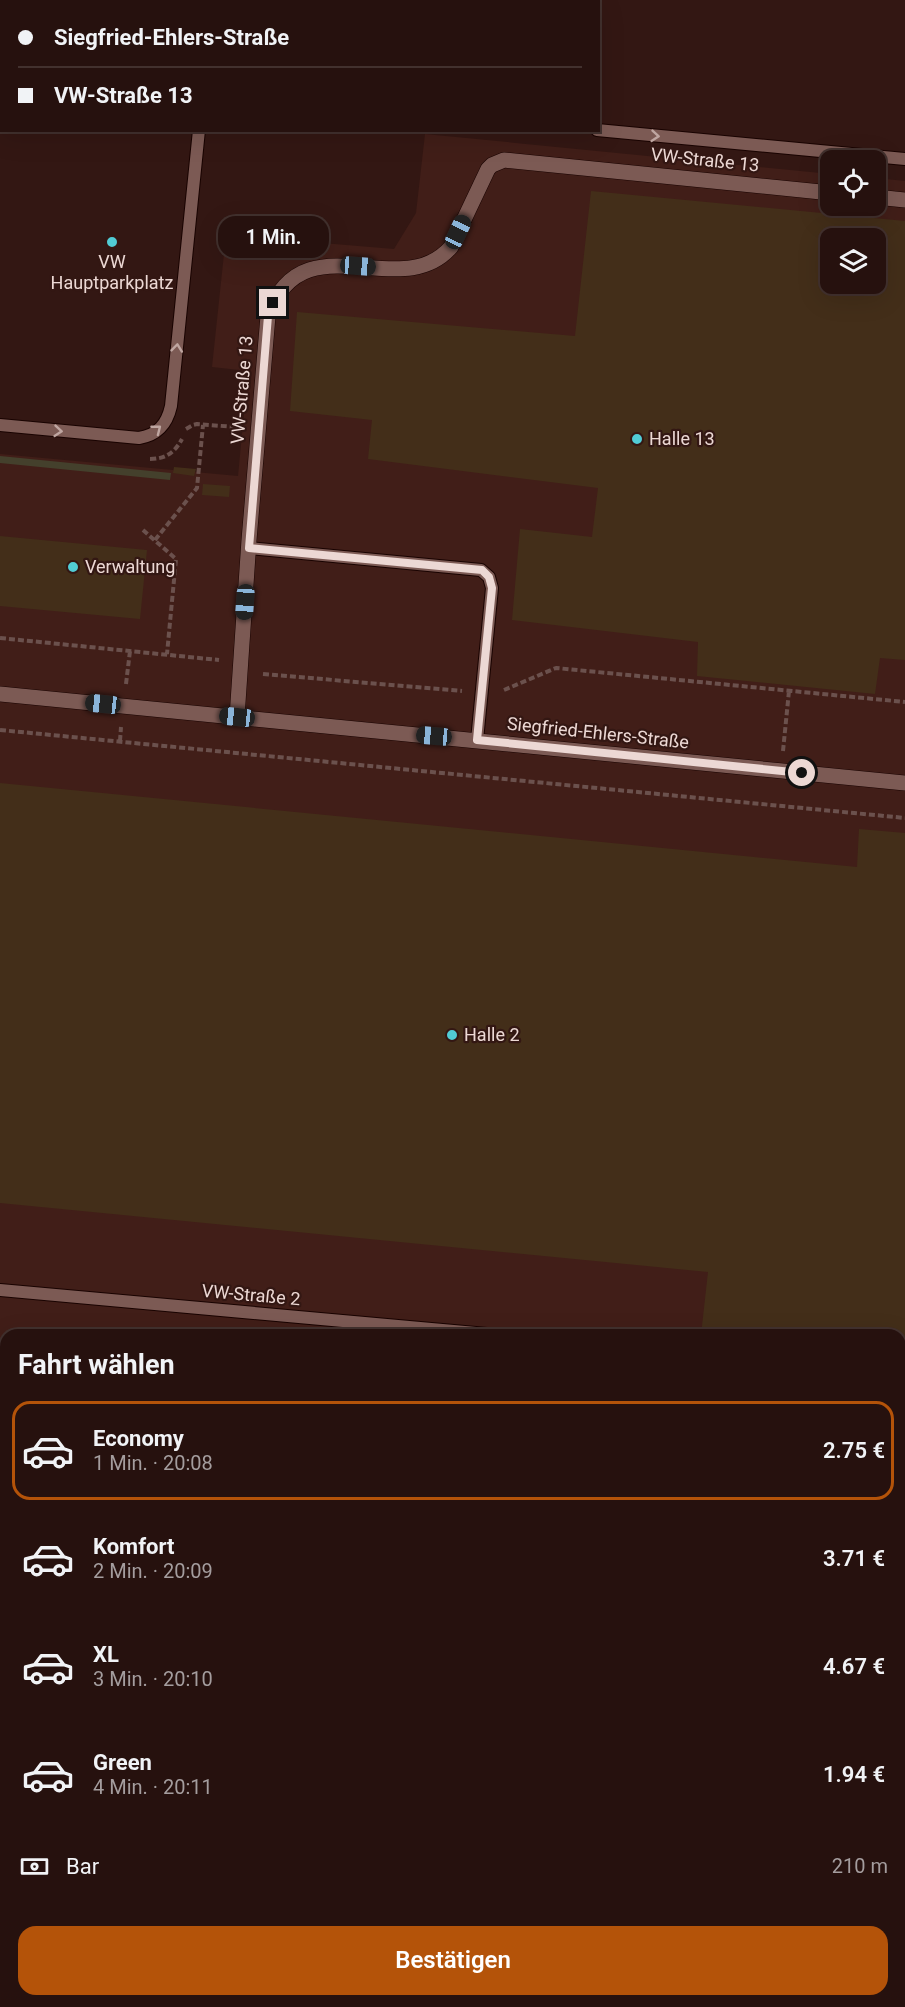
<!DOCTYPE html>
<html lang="de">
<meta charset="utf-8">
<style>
body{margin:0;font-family:Roboto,sans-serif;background:#2e1a17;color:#f1f3f6;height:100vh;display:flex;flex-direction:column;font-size:22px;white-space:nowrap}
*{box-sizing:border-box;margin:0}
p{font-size:20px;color:#a49d9e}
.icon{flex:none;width:33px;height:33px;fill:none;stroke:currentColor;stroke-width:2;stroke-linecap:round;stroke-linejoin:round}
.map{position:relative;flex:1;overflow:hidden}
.drawer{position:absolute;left:0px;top:1329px;width:906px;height:678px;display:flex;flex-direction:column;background:#26110e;border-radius:18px 18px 0 0;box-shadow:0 6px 24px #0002,0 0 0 2px #42312e}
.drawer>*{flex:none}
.guide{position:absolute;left:0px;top:0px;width:600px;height:132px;box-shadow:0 6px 24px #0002,0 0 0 2px #42312e;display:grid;align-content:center;height:132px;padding:0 18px;background:#26110e}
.fabs{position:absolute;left:820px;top:150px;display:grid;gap:12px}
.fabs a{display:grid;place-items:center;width:66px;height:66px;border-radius:12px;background:#26110e;box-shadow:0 6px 24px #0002,0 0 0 2px #42312e;font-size:30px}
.end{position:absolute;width:27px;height:27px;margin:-14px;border:8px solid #ecd8d4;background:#111;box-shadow:0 0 0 3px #111}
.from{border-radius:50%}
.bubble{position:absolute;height:42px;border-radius:18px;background:#26110e;box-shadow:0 6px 24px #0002,0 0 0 2px #42312e;font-size:20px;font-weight:600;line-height:42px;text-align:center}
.car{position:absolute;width:18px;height:36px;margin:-18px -9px;border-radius:8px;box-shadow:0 0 4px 2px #0007;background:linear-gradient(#222 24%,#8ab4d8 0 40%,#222 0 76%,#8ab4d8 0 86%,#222 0)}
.guide b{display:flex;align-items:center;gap:21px;height:57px;font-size:22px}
.guide b+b{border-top:2px solid #42312e}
.guide i{width:15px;height:15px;background:#f1f3f6}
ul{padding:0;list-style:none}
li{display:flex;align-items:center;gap:18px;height:99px;margin:0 12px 9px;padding:0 6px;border:3px solid transparent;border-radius:18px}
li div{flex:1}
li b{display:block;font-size:22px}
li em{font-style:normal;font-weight:600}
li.active{border-color:#b45309}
li>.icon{width:54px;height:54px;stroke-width:1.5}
h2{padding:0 18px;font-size:27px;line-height:72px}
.pay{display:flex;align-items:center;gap:15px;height:66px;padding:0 18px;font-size:22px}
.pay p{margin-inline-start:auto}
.primary-button{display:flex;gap:12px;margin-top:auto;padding:12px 18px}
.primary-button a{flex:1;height:69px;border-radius:18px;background:#b45309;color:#fff;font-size:24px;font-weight:600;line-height:69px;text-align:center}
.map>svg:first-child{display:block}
</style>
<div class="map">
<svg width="905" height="2007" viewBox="0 0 905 2007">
<rect width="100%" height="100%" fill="#331713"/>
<path fill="#411e18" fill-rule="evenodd" d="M425,134L831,174V206H876V178L905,181V2007H0V454L238,476L248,371L212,367L226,235L394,249L416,213ZM831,238H876V284H831ZM6,1335H900V2001H6Z"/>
<path fill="#44402c" d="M0,456L171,473L170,480L0,463Z"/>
<path fill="#432e19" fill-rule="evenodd" d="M591,191L905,221V660L880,658L875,694L697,676L698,642L512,620L520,529L592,537L598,488L368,459L372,420L290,411L297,312L575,336ZM831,238H876V284H831Z
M174,467L196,469L194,476L173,473Z
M203,484L230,486L229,497L202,495Z
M0,536L147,550L140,619L0,606Z
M0,783L857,867L859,829L905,833V2007H862V2001H900V1335H701L708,1272L0,1203Z
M0,1375L6,1376V1905H0Z
M210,2001L260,2005V2007H210Z"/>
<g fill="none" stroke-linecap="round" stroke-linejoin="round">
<g stroke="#190301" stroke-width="14">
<path id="lane" d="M208,2V0
M597,130L905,159
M0,425L139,438C158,435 167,424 171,406L199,130
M249,548L481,570L489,577L492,588L477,740
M0,1290L498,1335
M0,1955L6,1956
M491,2001L555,2007"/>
</g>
<g stroke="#190301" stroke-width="16">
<path id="street" d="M876,197L905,200
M0,694L905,783
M237,717L249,540L268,316C302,218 401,305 451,247L488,169L492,165L504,160L831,193"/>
</g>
<path stroke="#6b514d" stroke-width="4" stroke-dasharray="6 3" stroke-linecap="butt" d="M186,429L193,425L197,424L235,427
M150,459C166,459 175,452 182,439
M143,530L176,559L167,654
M155,540L197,488L203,425
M0,638L219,660
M263,674L462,691
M126,684L130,651
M504,690L556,668L905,702
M0,730L905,818
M120,741L121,727
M783,751L789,691"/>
<use href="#lane" stroke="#7c5a54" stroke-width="12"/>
<use href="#street" stroke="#7c5a54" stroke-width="15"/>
</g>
<defs><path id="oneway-chevron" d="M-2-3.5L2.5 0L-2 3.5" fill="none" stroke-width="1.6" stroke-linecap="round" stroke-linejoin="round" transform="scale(1.5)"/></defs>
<g stroke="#bfa6a1">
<use href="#oneway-chevron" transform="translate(655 136) rotate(5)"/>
<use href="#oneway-chevron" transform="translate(177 348) rotate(-84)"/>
<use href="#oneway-chevron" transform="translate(157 429) rotate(-38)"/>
<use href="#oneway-chevron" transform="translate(58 431) rotate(5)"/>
</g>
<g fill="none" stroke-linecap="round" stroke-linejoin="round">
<path stroke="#ecd8d4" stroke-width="8" d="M273,303L268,316L249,548L482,570L489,577L492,588L477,740L802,773"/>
</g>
<g fill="#51ccd5" stroke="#331713" stroke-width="2">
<circle cx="112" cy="242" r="6"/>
<circle cx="637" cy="439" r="6"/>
<circle cx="73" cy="567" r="6"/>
<circle cx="452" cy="1035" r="6"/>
</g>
<g text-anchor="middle" stroke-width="4.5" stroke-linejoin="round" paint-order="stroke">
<g font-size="18" fill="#ecd8d4" stroke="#331713">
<text transform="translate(705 160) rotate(6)" y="6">VW-Straße 13</text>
<text transform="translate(242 390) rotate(-85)" y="6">VW-Straße 13</text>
<text transform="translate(598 733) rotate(6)" y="6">Siegfried-Ehlers-Straße</text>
<text transform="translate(251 1295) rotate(5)" y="6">VW-Straße 2</text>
</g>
<g font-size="18" fill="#ecd8d4" stroke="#331713" text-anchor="start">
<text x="112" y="268" text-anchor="middle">VW<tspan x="112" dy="21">Hauptparkplatz</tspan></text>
<text x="649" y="445">Halle 13</text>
<text x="85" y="573">Verwaltung</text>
<text x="464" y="1041">Halle 2</text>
</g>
</g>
</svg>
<div class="fabs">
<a><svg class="icon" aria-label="locate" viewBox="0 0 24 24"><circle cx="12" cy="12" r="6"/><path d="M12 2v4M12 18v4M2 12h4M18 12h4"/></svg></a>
<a><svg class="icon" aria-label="layers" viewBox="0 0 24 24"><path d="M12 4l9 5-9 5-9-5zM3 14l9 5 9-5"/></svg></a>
</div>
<i class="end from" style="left:802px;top:773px"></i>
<i class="end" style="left:273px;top:303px"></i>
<div class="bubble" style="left:218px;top:216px;width:111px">1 Min.</div>
<i class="car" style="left:458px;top:232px;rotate:25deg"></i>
<i class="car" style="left:358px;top:266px;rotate:94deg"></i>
<i class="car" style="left:245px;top:602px;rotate:184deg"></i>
<i class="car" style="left:103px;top:704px;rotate:276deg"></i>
<i class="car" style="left:237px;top:717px;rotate:276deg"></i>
<i class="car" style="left:434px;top:736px;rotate:275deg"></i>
<div class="guide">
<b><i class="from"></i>Siegfried-Ehlers-Straße</b>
<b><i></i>VW-Straße 13</b>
</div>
<section class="drawer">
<h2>Fahrt wählen</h2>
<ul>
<li class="active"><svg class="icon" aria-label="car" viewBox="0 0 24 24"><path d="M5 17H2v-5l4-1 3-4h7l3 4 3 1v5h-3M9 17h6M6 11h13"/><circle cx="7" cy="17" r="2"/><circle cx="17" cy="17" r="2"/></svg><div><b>Economy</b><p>1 Min. · 20:08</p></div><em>2.75 €</em></li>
<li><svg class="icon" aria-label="car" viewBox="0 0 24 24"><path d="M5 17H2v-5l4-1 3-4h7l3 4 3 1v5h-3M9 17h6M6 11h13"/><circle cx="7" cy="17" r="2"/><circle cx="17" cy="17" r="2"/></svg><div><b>Komfort</b><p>2 Min. · 20:09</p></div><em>3.71 €</em></li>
<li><svg class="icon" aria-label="car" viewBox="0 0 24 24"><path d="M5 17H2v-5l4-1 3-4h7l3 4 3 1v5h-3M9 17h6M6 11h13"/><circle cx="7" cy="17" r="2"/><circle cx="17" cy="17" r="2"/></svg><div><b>XL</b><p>3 Min. · 20:10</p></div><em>4.67 €</em></li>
<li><svg class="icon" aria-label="car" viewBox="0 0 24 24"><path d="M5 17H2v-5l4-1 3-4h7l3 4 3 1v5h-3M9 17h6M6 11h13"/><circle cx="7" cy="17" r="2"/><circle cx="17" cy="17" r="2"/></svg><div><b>Green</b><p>4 Min. · 20:11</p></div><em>1.94 €</em></li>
</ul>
<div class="pay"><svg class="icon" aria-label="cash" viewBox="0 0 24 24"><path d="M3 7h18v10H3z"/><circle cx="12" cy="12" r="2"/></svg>Bar<p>210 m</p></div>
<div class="primary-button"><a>Bestätigen</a></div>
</section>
</div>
